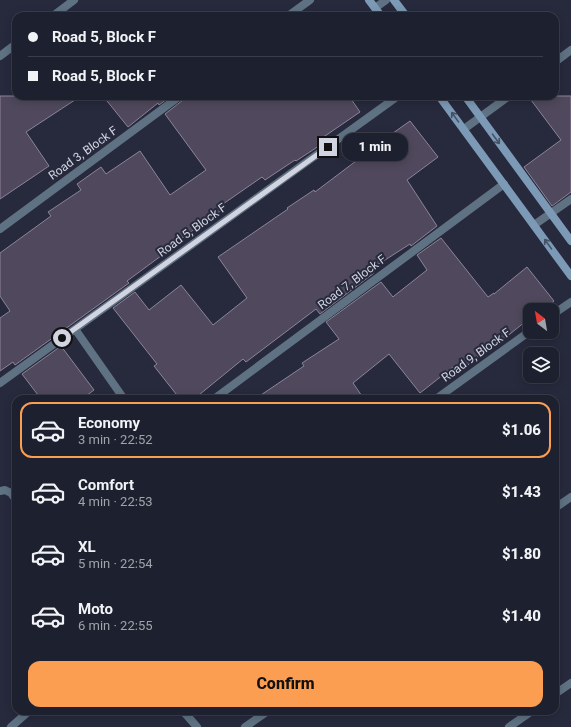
<!DOCTYPE html>
<meta charset="utf-8">
<style>
body{margin:0;font-family:Roboto,sans-serif;background:#2a2d3a;color:#f1f3f6;height:100vh;display:flex;flex-direction:column;font-size:15px;white-space:nowrap}
*{box-sizing:border-box;margin:0}
p{font-size:13px;color:#a0a3aa}
.icon{flex:none;width:22px;height:22px;fill:none;stroke:currentColor;stroke-width:2;stroke-linecap:round;stroke-linejoin:round}
.map{position:relative;flex:1;overflow:hidden}
.details{position:absolute;left:12px;top:395px;width:547px;height:320px;display:flex;flex-direction:column;background:#1d202e;border-radius:12px;box-shadow:0 2px 10px #0003,0 0 0 1px #3b3e4a}
.details>*{flex:none}
.guide{position:absolute;left:12px;top:12px;width:547px;height:88px;border-radius:12px;box-shadow:0 2px 10px #0003,0 0 0 1px #3b3e4a;display:grid;align-content:center;height:88px;padding:0 16px;background:#1d202e}
.needle{width:26px;rotate:329deg}
.tools{position:absolute;left:523px;top:303px;display:grid;gap:8px}
.tools a{display:grid;place-items:center;width:36px;height:36px;border-radius:8px;background:#1d202e;box-shadow:0 2px 10px #0003,0 0 0 1px #3b3e4a;font-size:20px}
.end{position:absolute;width:18px;height:18px;margin:-9px;border:5px solid #d2d5e1;background:#111;box-shadow:0 0 0 2px #111}
.from{border-radius:50%}
.bubble{position:absolute;height:28px;border-radius:12px;background:#1d202e;box-shadow:0 2px 10px #0003,0 0 0 1px #3b3e4a;font-size:13px;font-weight:800;line-height:28px;text-align:center}
.guide b{display:flex;align-items:center;gap:14px;height:38px;font-size:15px}
.guide b+b{border-top:1px solid #3b3e4a}
.guide i{width:10px;height:10px;background:#f1f3f6}
ul{padding:7px 0 0;list-style:none}
li{display:flex;align-items:center;gap:12px;height:56px;margin:0 8px 6px;padding:0 8px;border:2px solid transparent;border-radius:12px}
li div{flex:1}
li b{display:block;font-size:15px}
li em{font-style:normal;font-weight:800}
li.on{border-color:#fb9e52}
li>.icon{width:36px;height:36px;stroke-width:1.5}
.action{display:flex;gap:8px;margin-top:auto;padding:8px 16px}
.action a{flex:1;height:46px;border-radius:12px;background:#fb9e52;color:#111;font-size:16px;font-weight:800;line-height:46px;text-align:center}
.map>svg:first-child{display:block}
</style>
<div class="map">
<svg width="571" height="727" viewBox="0 0 571 727">
<rect width="100%" height="100%" fill="#272a3d"/>
<path fill="#50485c" stroke="#8d849a" d="M0,96H81L26,132L49,166L0,199Z
M103,96H171L159,105L158,103L128,127Z
M185,96H349L360,112L322,138L325,142L296,161L295,160L265,180L262,177L223,204L226,207L164,251L165,253L127,281L129,283L15,365L13,362L0,371V318L10,311L0,296V253L51,216L48,212L81,190L77,184L101,167L106,174L140,151L170,195L206,170L165,114L183,100Z
M528,96H571V192L552,206L524,167L561,140Z
M410,121L438,157L407,180L437,226L411,246L410,244L371,269L374,273L320,314L316,309L246,362L243,359L194,399H180L154,366L157,364L113,308L135,292L149,310L181,285L213,325L247,298L218,257L288,209L287,208L314,190L315,192L356,161L355,160Z
M441,238L488,297L494,293V294L527,267L554,301L543,310H530V318L491,349L490,347L458,373L453,367L420,393L389,354L353,383L364,399H255L304,366L302,363L339,339L326,322L381,282L393,297L394,296L427,270L417,255Z
M61,346L94,390L82,399H41L22,374Z"/>
<g fill="none" stroke-linecap="round" stroke-linejoin="round">
<path stroke="#5f7283" stroke-width="8" d="M375,8L386,0
M53,16L74,0
M288,16L310,0
M0,56L16,44
M555,62L571,50
M464,129L509,96
M534,225L571,199
M0,229L180,96
M552,315L571,302
M75,329L124,399
M0,383L398,96
M214,399L504,184
M436,399L530,331
M0,491L5,490L11,493L16,500
M555,508L571,497
M555,694L571,683
M183,711L197,727
M11,727L29,711
M245,727L268,711
M509,727L532,711"/>
<path stroke="#7c99b5" stroke-width="8" d="M369,0L381,16
M394,0L406,16
M439,96L571,276
M465,96L571,241"/>
</g>
<defs><path id="oneway-shaft" d="M-6 0H5M1.5-3L5.5 0L1.5 3" fill="none" stroke-width="1.6" stroke-linecap="round" stroke-linejoin="round"/></defs>
<g stroke="#455167">
<use href="#oneway-shaft" transform="translate(455 117) rotate(-126)"/>
<use href="#oneway-shaft" transform="translate(496 139) rotate(54)"/>
<use href="#oneway-shaft" transform="translate(548 244) rotate(-126)"/>
</g>
<g fill="none" stroke-linecap="round" stroke-linejoin="round">
<path stroke="#d2d5e1" stroke-width="5" d="M62,338L328,147"/>
</g>
<g text-anchor="middle" stroke-width="4" stroke-linejoin="round" paint-order="stroke">
<g font-size="12" fill="#d2d5e1" stroke="#272a3d">
<text transform="translate(83 153) rotate(-36)" y="4">Road 3, Block F</text>
<text transform="translate(192 230) rotate(-36)" y="4">Road 5, Block F</text>
<text transform="translate(352 282) rotate(-37)" y="4">Road 7, Block F</text>
<text transform="translate(476 355) rotate(-36)" y="4">Road 9, Block F</text>
</g>
</g>
</svg>
<div class="tools">
<a><svg class="needle" viewBox="-14 -14 28 28"><path d="M0-13l5 13h-10z" fill="#e53935"/><path d="M0 13l5-13h-10z" fill="#a0a3aa"/></svg></a>
<a><svg class="icon" aria-label="layers" viewBox="0 0 24 24"><path d="M12 4l9 5-9 5-9-5zM3 14l9 5 9-5"/></svg></a>
</div>
<i class="end from" style="left:62px;top:338px"></i>
<i class="end" style="left:328px;top:147px"></i>
<div class="bubble" style="left:342px;top:133px;width:66px">1 min</div>
<div class="guide">
<b><i class="from"></i>Road 5, Block F</b>
<b><i></i>Road 5, Block F</b>
</div>
<section class="details">
<ul>
<li class="on"><svg class="icon" aria-label="car" viewBox="0 0 24 24"><path d="M5 17H2v-5l4-1 3-4h7l3 4 3 1v5h-3M9 17h6M6 11h13"/><circle cx="7" cy="17" r="2"/><circle cx="17" cy="17" r="2"/></svg><div><b>Economy</b><p>3 min · 22:52</p></div><em>$1.06</em></li>
<li><svg class="icon" aria-label="car" viewBox="0 0 24 24"><path d="M5 17H2v-5l4-1 3-4h7l3 4 3 1v5h-3M9 17h6M6 11h13"/><circle cx="7" cy="17" r="2"/><circle cx="17" cy="17" r="2"/></svg><div><b>Comfort</b><p>4 min · 22:53</p></div><em>$1.43</em></li>
<li><svg class="icon" aria-label="car" viewBox="0 0 24 24"><path d="M5 17H2v-5l4-1 3-4h7l3 4 3 1v5h-3M9 17h6M6 11h13"/><circle cx="7" cy="17" r="2"/><circle cx="17" cy="17" r="2"/></svg><div><b>XL</b><p>5 min · 22:54</p></div><em>$1.80</em></li>
<li><svg class="icon" aria-label="car" viewBox="0 0 24 24"><path d="M5 17H2v-5l4-1 3-4h7l3 4 3 1v5h-3M9 17h6M6 11h13"/><circle cx="7" cy="17" r="2"/><circle cx="17" cy="17" r="2"/></svg><div><b>Moto</b><p>6 min · 22:55</p></div><em>$1.40</em></li>
</ul>
<div class="action"><a>Confirm</a></div>
</section>
</div>
